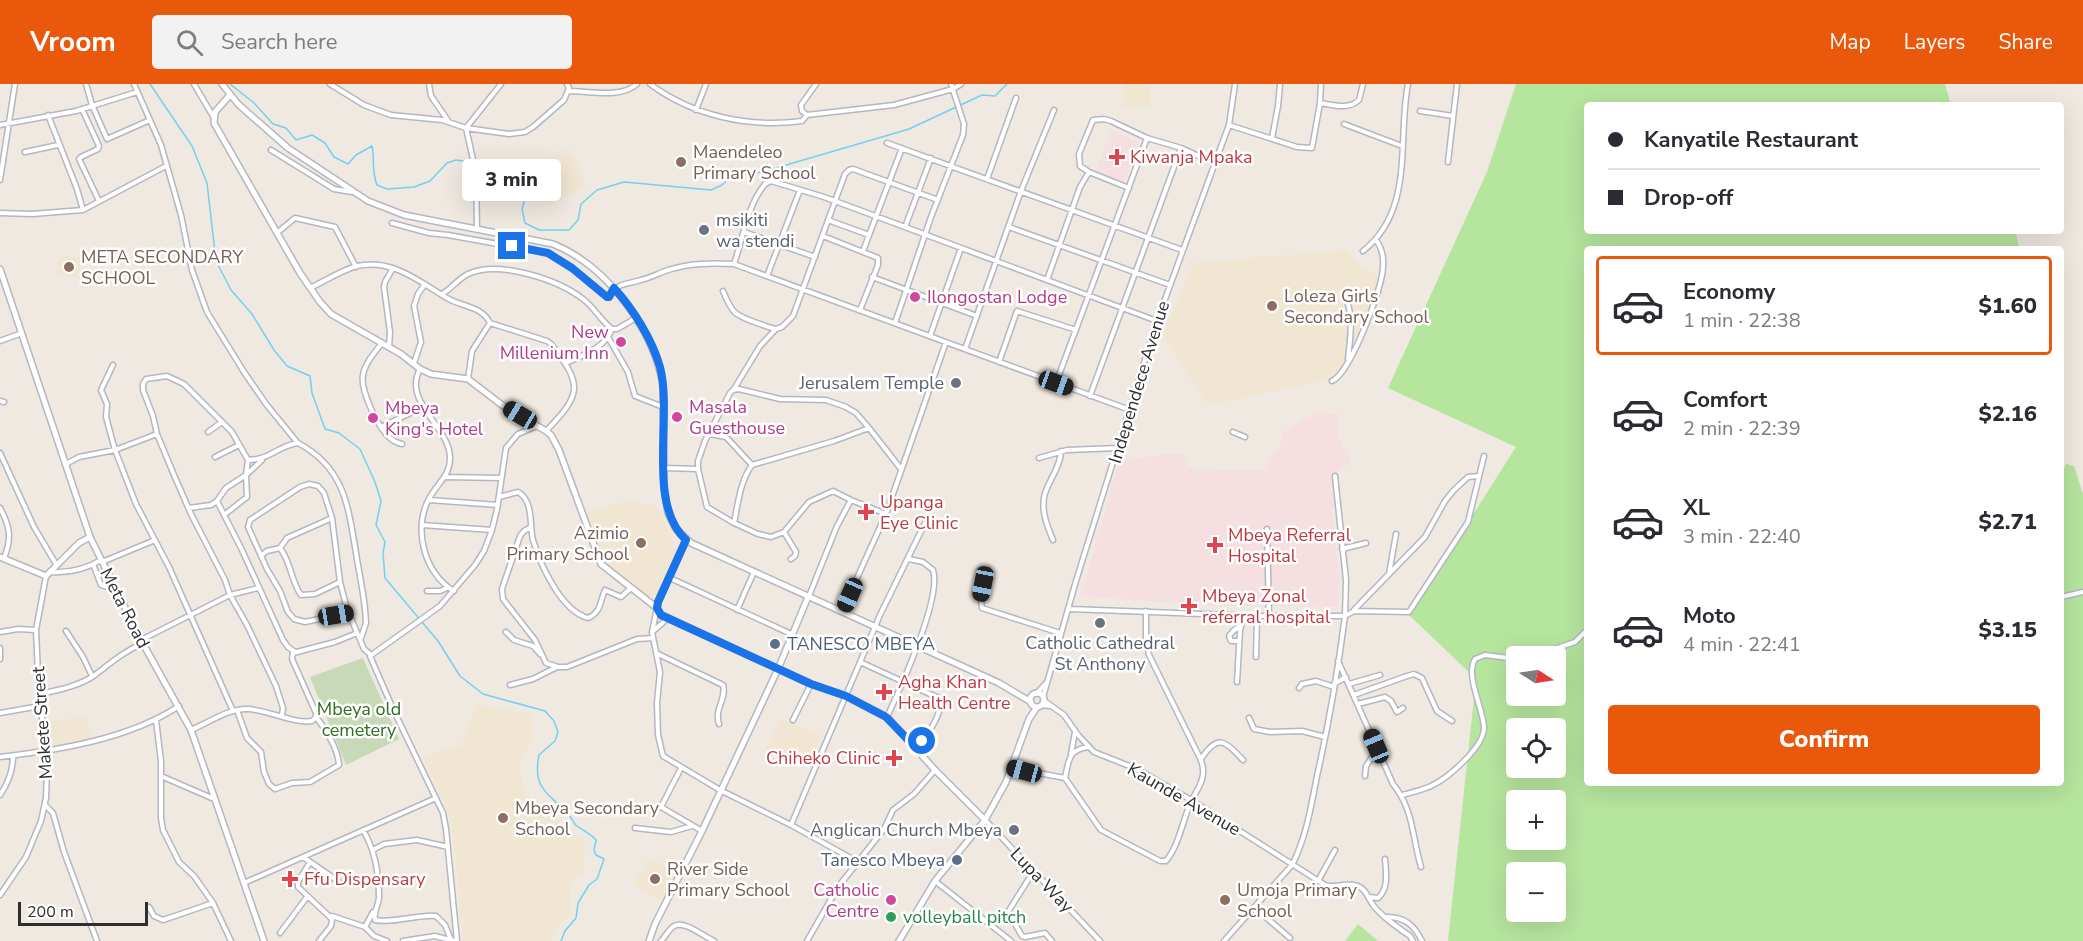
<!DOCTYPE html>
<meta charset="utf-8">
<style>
body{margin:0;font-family:"Nunito Sans",sans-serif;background:#f2f2f3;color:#2b2b33;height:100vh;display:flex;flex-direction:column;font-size:22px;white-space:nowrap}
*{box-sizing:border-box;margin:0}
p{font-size:20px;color:#7c7c81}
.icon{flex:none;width:33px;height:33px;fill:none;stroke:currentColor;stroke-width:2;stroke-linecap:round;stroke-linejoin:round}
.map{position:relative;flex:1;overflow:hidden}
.drawer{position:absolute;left:1584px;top:162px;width:480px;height:540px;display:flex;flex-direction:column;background:#fff;border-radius:6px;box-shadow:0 6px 24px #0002}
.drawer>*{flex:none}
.top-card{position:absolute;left:1584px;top:18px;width:480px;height:132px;border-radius:6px;box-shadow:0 6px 24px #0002;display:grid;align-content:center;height:132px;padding:0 24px;background:#fff}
.needle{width:39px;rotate:102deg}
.tools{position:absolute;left:1506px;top:562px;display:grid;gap:12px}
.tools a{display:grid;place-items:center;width:60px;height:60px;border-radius:6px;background:#fff;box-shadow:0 6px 24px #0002;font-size:30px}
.scale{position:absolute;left:18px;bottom:15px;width:130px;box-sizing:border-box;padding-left:6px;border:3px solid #2e2e2e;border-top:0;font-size:16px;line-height:21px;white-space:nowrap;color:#2e2e2e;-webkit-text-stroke:4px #fff;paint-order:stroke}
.end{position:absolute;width:27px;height:27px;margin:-14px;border:8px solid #1a73e8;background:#fff;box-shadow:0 0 0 3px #fff}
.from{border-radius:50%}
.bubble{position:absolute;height:42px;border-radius:6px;background:#fff;box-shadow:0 6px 24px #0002;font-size:20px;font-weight:800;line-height:42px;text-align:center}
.car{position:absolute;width:18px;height:36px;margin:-18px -9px;border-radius:8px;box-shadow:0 0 4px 2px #0007;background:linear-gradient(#222 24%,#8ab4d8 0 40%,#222 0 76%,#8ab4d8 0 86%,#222 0)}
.top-card b{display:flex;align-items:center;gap:21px;height:57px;font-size:22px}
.top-card b+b{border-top:2px solid #e1e1e2}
.top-card i{width:15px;height:15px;background:#2b2b33}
ul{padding:10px 0 0;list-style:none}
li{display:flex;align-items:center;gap:18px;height:99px;margin:0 12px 9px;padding:0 12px;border:3px solid transparent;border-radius:6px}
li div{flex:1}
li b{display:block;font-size:22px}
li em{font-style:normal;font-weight:800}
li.on{border-color:#ea580c}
li>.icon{width:54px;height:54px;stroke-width:1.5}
.action{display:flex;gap:12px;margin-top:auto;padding:12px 24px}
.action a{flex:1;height:69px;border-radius:6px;background:#ea580c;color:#fff;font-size:24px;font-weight:800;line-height:69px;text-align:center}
header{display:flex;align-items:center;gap:36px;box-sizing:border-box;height:84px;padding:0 30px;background:#ea580c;color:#fff}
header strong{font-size:28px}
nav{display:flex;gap:33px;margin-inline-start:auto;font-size:21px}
.search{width:420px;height:54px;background:#f2f2f3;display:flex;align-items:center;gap:15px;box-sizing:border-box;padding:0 21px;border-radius:6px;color:#7c7c81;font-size:22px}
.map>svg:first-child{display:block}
</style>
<header>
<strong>Vroom</strong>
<div class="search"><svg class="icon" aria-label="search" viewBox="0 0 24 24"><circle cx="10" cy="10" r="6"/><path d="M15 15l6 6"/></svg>Search here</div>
<nav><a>Map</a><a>Layers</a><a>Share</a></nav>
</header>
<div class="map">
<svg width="2083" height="857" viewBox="0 0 2083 857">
<rect width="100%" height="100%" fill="#efe9e1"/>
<path fill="#f0e6d1" d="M1123,0H1149L1150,22L1123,23Z
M571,65L586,103L547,122L532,81Z
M1347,166L1361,183L1380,193L1342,293L1208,321L1163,252L1193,179Z
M59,171L81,174L79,193L57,192Z
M623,418L642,419L656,422L670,449L678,478L672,497L653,518L613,489L598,464L587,429Z
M476,621L532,630L533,648L519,683L526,711L549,724L571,748L585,758L584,788L569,798L570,830L556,846L552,857H463L456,775L451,741L447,726L423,672L461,662Z
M84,633L92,654L51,664L49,638Z
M781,634L821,651L807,684L766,666Z
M649,773L677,789L662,817L633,801Z"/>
<path fill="#f5dfe0" d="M1112,46L1139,59L1124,98L1096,87Z
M1323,329L1340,330L1337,338L1338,353L1352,378L1333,389L1336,415L1334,424L1331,425L1340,497L1337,523L1199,521L1081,512L1119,378L1166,370H1182L1189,382L1200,387L1264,386L1282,358L1281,349L1310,332Z"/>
<path fill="#b6e59e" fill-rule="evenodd" d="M1516,0H1945L1951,21H1587V147H2016L2019,165H1587V699H2061V399L2062,388L2066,380L2074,382L2083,410V857H1448L1476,595L1409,531L1516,363L1388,304L1487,88ZM1516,573H1556V612H1516ZM1516,645H1556V684H1516ZM1516,717H1556V756H1516ZM1516,789H1556V828H1516Z
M1358,840L1378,857H1345Z"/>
<path fill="#c8d9b8" d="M363,574L399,655L346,681L310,593Z"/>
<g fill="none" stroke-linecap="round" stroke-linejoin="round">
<path stroke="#75cff0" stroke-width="1.5" d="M150,0L192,62L207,99L216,177L231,206L252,230L274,266L287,282L310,292L312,309L325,345L339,349L360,365L375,398L381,417L376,441L385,458L383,469L385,494L438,557L460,592L483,610L545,627L554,637L558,648L555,657L539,671C532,706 549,709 569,731C572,734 574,740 577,742C585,748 590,749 596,756L594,766L596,771L604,775L597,795L589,801L578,819L576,834L565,847L561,857
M230,0L254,19L273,40L286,44L296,56L312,51L325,59L334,73L348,80L356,71L372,62C375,76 371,86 377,101L387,105L414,103L430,97L447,79L456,76L514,84L524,88L529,99L522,125L525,139L539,146H569L578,136L581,120L597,106L624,98L711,106L722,101L732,92L762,88L882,53L909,45L982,11L995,12L1007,0"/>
<g stroke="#b4b7c1" stroke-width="7">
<path id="street" d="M86,0L92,21L107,55L150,36
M134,0L161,61L181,131L192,186L207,228L244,288L266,320L297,358
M194,0L214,34
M330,0L364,21L391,31L442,36L466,44L509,50L525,48L533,43L564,16L569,4L567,0
M429,0L431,12L449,38
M650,0C693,32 749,44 802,37L807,31
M816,0L801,21L802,27L807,31L894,21L953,5L961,0
M568,7C590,7 620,15 637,0
M1320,19C1334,21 1348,26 1359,16L1363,0
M82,25L99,62L98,65L81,73L79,75L99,117
M696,26L706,0
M1420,27L1453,32
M48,31L77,105L83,126
M1344,40L1402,62
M0,41L76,27L137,8
M1229,41L1297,63L1312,64L1320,19L1321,0
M1272,54L1278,22L1280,0
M887,59L1182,166
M271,66L334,105L352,108
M25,68L58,61
M1448,78L1457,0
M987,95L1016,14
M0,96L15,0
M1129,104L1089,88L1080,82L1079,70L1093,36L1104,35L1111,37L1147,54L1181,64L1214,79
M0,129L32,130L83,126L166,82
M828,136L869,151
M392,139L429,149L448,151L548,169L572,184L607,213H609C617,198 626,201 641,196C650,194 659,189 668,186C690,179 711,179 734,180L1130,326
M905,143L931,74
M1009,143L1170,201
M477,144L476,89L466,44L501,0
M278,148L295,134L335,143L356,183
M744,148L815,173
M823,152L878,174V181L860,226
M863,167L902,64
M1363,167C1415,126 1397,57 1408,0
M734,180C743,154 747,122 765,100L771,97L824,113L905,143L1157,237
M767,192L800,106
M872,193L977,232
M1047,196L1080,103L1089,88
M310,204C325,197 342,186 357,182C392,174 420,198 447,214C462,223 482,222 490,239L472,267L468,295
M723,207C732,229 734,231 757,239C764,241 769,244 776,245L782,243L793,232L845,90L849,86L853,85L938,116
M442,210C451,205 458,195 468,190C498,176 557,195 583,215C594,223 601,237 612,245H617L636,234
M1346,214C1354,235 1350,254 1348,275
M490,239L547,257L551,260C583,301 582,310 546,347
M895,239L931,133L963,51L964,40L951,0
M930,252L961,164
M608,253L628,288L635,312L663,323
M0,257L22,249
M382,259C375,268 365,279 363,291C360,306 378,344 390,354C393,357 398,359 402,360
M389,263L390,248L384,203L385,198L393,184
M965,265L1021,107L1054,26
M999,278L1017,227L1076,246
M414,279L421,258L414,222L418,210L425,200
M566,279C583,271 604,265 612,245
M113,281L101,306L107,320L106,333L115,366L136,420L169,483L233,627
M420,285C402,318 449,342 450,373C451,390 438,399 430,413C412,443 424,490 454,507
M1332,297C1350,290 1383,203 1383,183C1384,173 1381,163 1376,156
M1056,299L1147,54
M734,305L760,262L776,245
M1090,312L1181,64
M0,317L4,318
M381,343L423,323
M208,348L222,338
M1233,348L1245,353
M710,350L726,353L752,381
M0,369L34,443L56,480
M215,373L239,361
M1039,374L1067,366L1118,364
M66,380L79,373L115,366L157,350
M664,384L698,385
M1335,392L1346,496L1345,532L1354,527L1409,528L1468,438L1484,372
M446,393L501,394
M499,413L518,408C534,417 529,440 533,456C540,480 561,527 588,534C601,529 600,517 605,506L621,513L631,504
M429,416L498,421
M851,416L833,407L809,418L784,448L771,453L758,450L734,439L707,423L698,385V377L705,357L730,309L733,306L739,305L780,315L826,316L846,323L856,329L869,344L901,385
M217,417L242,466L283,556L288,563L295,568
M0,424C10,442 12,455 4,474
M189,424L211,421L217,417L226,404L246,391L248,376
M224,431L247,413L246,391L262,376
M734,439C738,420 740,397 752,381L834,357L869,344
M422,441L492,446
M531,443L524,447L520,452L502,505L503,515L535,556L546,579L558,583H567L637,555L653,554
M1267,445L1269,533
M784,448L796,468L795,472L791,475
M1053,456C1046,440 1039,421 1047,404C1052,392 1061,380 1061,367
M280,464L287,454L332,434
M1342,465L1366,459
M262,471L267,467L280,464C291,478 291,497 301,511L315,510L340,498
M102,478L155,456
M93,480L101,501L115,505
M980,486C986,499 979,512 982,524L1060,549
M50,488C67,489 86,485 101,476
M1389,490L1396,450
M670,494L791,550
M427,507H440L447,504
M809,512L837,442L851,416L886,430
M2061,513L2083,508
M657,524L652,548L660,588L657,619L658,651L663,672L720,706L791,741L858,778
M1070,525L1257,532H1345C1338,586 1329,639 1317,692C1311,723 1306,754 1292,781L1224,857
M737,526L754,488
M1354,526L1425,453L1445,417L1454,406L1468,393L1479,392
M842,527L886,430L946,258
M348,529L305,538L294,535L288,528L280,507L267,485L248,443L250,436L300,403L309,400L318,402L324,409L332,434L340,498L347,525L364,565L370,570
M66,547L83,573L92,592
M0,548L18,545L36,546
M506,548L514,556L533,562L540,570
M652,548L667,535
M141,556L230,511L258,504
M1239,557H1231L1229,552L1233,547L1240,542
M0,564V575
M658,570L723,601C727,615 714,624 719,640
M1256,573L1257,533
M1531,573L1575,558L1587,546
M1338,577L1393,700C1414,726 1412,753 1421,783
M860,578L941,615C941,633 928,651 915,663
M1237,598L1240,546L1244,532
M1334,600L1346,593
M1349,600L1380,591
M510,601L533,595L557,583
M1299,604L1302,600L1316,597L1334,603
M40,610C59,606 79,602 95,591C113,577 122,569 143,559
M1036,610L1047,598
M1354,611L1407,592L1414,590L1422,594L1437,627L1452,637
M1043,613L1076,497L1157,237L1229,41L1235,0
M1043,616L1064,631L1078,651L1094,668L1137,685L1191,716L1325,801C1337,805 1347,797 1358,802C1366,805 1368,814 1373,821C1382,833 1397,843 1410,852L1413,857
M1358,620L1385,613L1391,617L1397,628L1403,624
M1041,621L1050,622
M237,626L247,654L261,668L264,688L269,700L275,705L292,699L310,698L339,681C338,664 326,646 316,633
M0,629L40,622
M282,631L283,624L276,602L247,541L230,511L225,496L191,430L174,391L157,350L153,332L143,306V300L146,295L167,292L184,300L232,348L248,376C272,375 277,362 298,359C345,384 348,422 356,469C359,488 363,506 365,525L366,539L361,554
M887,633C900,605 942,514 933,486L923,478L909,475
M1249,634L1254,645L1270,648L1302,647L1325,653
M156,636L161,677V734L163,746L179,778L194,792L213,819L231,857
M793,636L811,600
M191,646C208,639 229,624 248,625C268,626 294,640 312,637L316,633V629L292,575L293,569L335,558L357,549
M1088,663C1068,666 1069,676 1065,694L1101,746L1160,777H1166C1179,761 1182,739 1190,720C1194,710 1202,702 1203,690C1204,682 1201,675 1197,668L1149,571L1146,555V527
M1071,670L1075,648
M0,673C59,666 129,655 179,622
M1201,675C1218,649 1225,657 1243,676
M681,684L661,723L702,747
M1012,684L1065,694
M161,692L214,715
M1365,692L1366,682L1377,666
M0,711C9,698 13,687 13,672
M1402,711C1412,708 1424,706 1433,701C1449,693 1485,662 1484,643C1483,624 1465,592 1475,575L1485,571L1516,575
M45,721L53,729L64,768L97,857
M985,736L1100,857
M791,741L880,531L925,439
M635,744L671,748L692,742
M363,746C375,766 379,789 379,813C379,822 373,826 375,836C394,840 417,830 436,832L445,841L451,856L455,857
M373,766L384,760L417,756L448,763
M303,773L342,800
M310,778L298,798V803L332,835L331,842L319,857
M1033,788L1008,828L1022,852L1025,853L1045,849L1052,857
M935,797L1011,857
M1318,797L1335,766
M244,799L436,714
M0,811L26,773L41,737L46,714L47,685L38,591L36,546L46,492
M1369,813L1378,814C1389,805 1386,788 1385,775
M149,823L154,832L163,836L213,819
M1255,824L1290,854
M373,828L365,843L374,852L387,857
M332,832L365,843
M1387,833C1405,833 1414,841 1422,857
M280,849L307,813
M403,857L435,852L450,856
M457,857L446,745L443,729L393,625L370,572L440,522L475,481L484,467L492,446L497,425L506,364L518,350L537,342
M661,857C665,853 669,845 674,842C685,836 704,853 714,857
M807,857L838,803L884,745L893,726L914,710L935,686"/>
</g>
<g stroke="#b4b7c1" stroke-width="8">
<path id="secondary" d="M222,0L238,20L288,64L368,117L404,131L553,160C607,182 652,243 663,300L664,403L668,429L676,445L691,459L999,599L1031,618
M230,11L215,28L214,39L300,189L320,218L331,230L401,270L420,285L431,290L468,295L502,321L546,347L551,351L559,366L601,480L657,524
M0,185L90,453L141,556L191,646L264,857
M686,456L658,518L657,524L661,531L811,600L846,612L887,633L935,686L985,736
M0,473L46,492L79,459L90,453
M1030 616a7 7 0 1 1 14 0a7 7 0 1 1-14 0Z
M649,857L655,840L702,747L778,585L808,513
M899,857L935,797L985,736L1006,698L1029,635L1037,623"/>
</g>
<use href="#street" stroke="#fff" stroke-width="4"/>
<use href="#secondary" stroke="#fff" stroke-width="5"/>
</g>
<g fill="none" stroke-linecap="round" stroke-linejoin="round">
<path stroke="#1a73e8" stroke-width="8" d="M512,162L548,169L572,184L607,213H609L614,204C633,225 652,255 660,283C673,333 646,419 686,456L658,518L657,524L661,531L811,600L846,612L886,633L915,663L922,657"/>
</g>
<g fill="#e0444e" stroke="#fff" stroke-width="2">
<path d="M1114 64h6v6h6v6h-6v6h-6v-6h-6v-6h6z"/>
<path d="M863 419h6v6h6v6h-6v6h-6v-6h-6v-6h6z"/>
<path d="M1212 452h6v6h6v6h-6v6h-6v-6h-6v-6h6z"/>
<path d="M1186 513h6v6h6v6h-6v6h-6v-6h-6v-6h6z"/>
<path d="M881 599h6v6h6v6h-6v6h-6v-6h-6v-6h6z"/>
<path d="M891 665h6v6h6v6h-6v6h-6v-6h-6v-6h6z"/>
<path d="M287 786h6v6h6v6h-6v6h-6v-6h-6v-6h6z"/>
</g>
<g fill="#8d6e63" stroke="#fff" stroke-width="2">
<circle cx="681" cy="78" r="6"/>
<circle cx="69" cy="183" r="6"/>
<circle cx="1272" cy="222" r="6"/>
<circle cx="641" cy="459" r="6"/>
<circle cx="503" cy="734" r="6"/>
<circle cx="655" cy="795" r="6"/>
<circle cx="1225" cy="816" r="6"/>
</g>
<g fill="#6b7280" stroke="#fff" stroke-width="2">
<circle cx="704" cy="146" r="6"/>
<circle cx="956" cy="299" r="6"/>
<circle cx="1100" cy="539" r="6"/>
<circle cx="1014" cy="746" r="6"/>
</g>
<g fill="#d1479c" stroke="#fff" stroke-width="2">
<circle cx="915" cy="213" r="6"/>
<circle cx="621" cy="258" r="6"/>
<circle cx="677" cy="333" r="6"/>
<circle cx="373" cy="334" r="6"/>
<circle cx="891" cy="816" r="6"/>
</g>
<g fill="#5c6f8a" stroke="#fff" stroke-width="2">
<circle cx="775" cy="560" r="6"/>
<circle cx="957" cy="776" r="6"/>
</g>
<circle fill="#2e9e5b" stroke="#fff" stroke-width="2" cx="891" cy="833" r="6"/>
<g text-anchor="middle" stroke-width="5" stroke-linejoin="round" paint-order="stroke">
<g font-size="18" fill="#785e54" stroke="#fff" text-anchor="start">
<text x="693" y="74">Maendeleo<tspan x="693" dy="21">Primary School</tspan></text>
<text x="81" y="179">META SECONDARY<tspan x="81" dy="21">SCHOOL</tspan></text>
<text x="1284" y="218">Loleza Girls<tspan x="1284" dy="21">Secondary School</tspan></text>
<text x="629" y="455" text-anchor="end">Azimio<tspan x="629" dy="21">Primary School</tspan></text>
<text x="515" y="730">Mbeya Secondary<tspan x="515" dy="21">School</tspan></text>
<text x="667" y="791">River Side<tspan x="667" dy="21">Primary School</tspan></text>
<text x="1237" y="812">Umoja Primary<tspan x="1237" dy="21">School</tspan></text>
</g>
<g font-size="18" fill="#be3a42" stroke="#fff" text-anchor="start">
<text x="1130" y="79">Kiwanja Mpaka</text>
<text x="880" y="424">Upanga<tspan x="880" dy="21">Eye Clinic</tspan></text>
<text x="1228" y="457">Mbeya Referral<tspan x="1228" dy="21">Hospital</tspan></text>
<text x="1202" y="518">Mbeya Zonal<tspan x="1202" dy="21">referral hospital</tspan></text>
<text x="898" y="604">Agha Khan<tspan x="898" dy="21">Health Centre</tspan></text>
<text x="880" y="680" text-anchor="end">Chiheko Clinic</text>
<text x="304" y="801">Ffu Dispensary</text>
</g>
<g font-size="18" fill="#5b616d" stroke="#fff" text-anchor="end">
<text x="716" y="142" text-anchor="start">msikiti<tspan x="716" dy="21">wa stendi</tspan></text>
<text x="944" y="305">Jerusalem Temple</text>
<text x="1100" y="565" text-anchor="middle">Catholic Cathedral<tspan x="1100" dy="21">St Anthony</tspan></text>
<text x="1002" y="752">Anglican Church Mbeya</text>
</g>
<g font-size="18" fill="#b23c85" stroke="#fff" text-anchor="start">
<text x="927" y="219">Ilongostan Lodge</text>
<text x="609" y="254" text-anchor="end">New<tspan x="609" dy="21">Millenium Inn</tspan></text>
<text x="689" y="329">Masala<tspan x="689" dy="21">Guesthouse</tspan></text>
<text x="385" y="330">Mbeya<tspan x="385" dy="21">King's Hotel</tspan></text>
<text x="879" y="812" text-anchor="end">Catholic<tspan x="879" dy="21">Centre</tspan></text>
</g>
<g font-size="18" fill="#2e2e2e" stroke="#fff">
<text transform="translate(1139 298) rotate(-73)" y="6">Independece Avenue</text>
<text transform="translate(125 524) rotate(63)" y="6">Meta Road</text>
<text transform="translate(42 639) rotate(-94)" y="6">Makete Street</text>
<text transform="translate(1184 715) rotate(30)" y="6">Kaunde Avenue</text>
<text transform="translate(1042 796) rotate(46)" y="6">Lupa Way</text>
</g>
<g font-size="18" fill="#4e5e75" stroke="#fff" text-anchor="start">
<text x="787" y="566">TANESCO MBEYA</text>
<text x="945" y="782" text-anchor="end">Tanesco Mbeya</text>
</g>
<g font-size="18" fill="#2c6e1b" stroke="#fff">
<text x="359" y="631">Mbeya old<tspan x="359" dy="21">cemetery</tspan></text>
</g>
<g font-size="18" fill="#27864d" stroke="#fff" text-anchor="start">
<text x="903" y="839">volleyball pitch</text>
</g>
</g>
</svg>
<div class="tools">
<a><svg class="needle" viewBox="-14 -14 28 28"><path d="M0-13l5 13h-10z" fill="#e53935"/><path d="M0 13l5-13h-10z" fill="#7c7c81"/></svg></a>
<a><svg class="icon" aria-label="locate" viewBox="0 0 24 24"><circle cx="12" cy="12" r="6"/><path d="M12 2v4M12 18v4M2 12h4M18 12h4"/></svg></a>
<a>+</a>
<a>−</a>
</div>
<div class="scale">200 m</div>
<i class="end from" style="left:922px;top:657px"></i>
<i class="end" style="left:512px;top:162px"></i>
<div class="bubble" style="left:462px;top:75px;width:99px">3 min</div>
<i class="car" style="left:1056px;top:299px;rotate:110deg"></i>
<i class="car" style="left:520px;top:331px;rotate:301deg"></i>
<i class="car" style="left:983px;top:500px;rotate:191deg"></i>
<i class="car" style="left:850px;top:511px;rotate:204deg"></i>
<i class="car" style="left:336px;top:531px;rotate:81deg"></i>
<i class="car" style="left:1376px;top:662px;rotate:337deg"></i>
<i class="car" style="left:1024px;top:687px;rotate:285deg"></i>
<div class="top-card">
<b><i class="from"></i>Kanyatile Restaurant</b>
<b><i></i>Drop-off</b>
</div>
<section class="drawer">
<ul>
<li class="on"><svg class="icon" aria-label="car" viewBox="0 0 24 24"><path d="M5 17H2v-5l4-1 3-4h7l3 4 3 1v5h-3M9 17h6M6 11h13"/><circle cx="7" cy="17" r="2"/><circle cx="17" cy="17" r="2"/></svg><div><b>Economy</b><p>1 min · 22:38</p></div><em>$1.60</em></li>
<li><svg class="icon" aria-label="car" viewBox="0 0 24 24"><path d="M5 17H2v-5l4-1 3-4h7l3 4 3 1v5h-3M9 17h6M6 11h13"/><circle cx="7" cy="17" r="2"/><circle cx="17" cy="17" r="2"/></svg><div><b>Comfort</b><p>2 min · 22:39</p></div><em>$2.16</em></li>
<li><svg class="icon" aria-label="car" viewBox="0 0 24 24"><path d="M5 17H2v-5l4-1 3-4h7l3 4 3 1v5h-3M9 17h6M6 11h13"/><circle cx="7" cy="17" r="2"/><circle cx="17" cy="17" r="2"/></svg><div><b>XL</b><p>3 min · 22:40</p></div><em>$2.71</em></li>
<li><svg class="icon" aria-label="car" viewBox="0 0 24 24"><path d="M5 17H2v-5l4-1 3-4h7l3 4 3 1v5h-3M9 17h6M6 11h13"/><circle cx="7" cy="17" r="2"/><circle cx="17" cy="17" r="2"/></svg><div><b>Moto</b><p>4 min · 22:41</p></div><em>$3.15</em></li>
</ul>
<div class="action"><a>Confirm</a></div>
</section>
</div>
